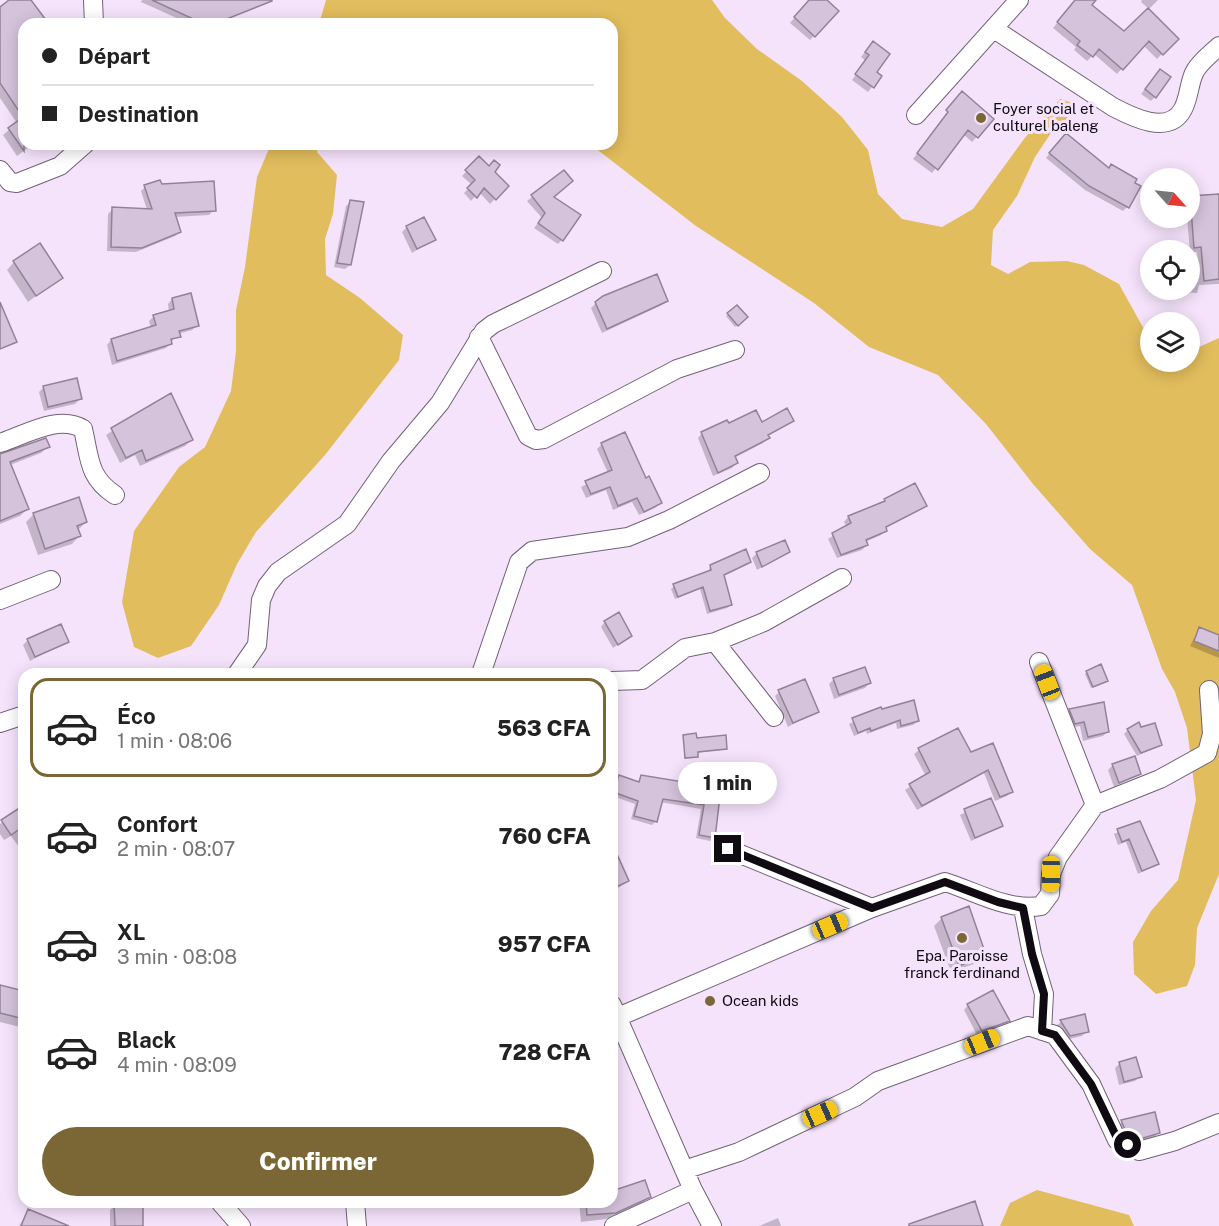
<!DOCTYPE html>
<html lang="fr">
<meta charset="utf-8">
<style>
body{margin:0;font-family:"Public Sans",sans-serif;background:#f6f6f6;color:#222;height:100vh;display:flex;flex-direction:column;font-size:22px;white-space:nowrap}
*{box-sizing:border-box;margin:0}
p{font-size:20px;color:#767676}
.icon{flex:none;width:33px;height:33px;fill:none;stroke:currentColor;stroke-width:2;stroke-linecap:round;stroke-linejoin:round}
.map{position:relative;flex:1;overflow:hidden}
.side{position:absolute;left:18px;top:668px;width:600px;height:540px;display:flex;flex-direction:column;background:#fff;border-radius:18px;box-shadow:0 3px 15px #0003}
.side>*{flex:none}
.top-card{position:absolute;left:18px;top:18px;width:600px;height:132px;border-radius:18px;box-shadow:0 3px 15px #0003;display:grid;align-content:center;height:132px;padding:0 24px;background:#fff}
.needle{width:39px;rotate:117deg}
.buttons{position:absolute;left:1140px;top:168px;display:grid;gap:12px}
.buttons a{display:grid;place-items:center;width:60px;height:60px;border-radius:50%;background:#fff;box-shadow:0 3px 15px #0003;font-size:30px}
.end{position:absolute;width:27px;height:27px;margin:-14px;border:8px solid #100b12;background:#fff;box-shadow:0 0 0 3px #fff}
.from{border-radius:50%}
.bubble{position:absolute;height:42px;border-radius:21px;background:#fff;box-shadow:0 3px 15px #0003;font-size:20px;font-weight:800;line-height:42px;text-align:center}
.car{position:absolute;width:18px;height:36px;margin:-18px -9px;border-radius:8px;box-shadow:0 0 4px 2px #0007;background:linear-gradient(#f5c518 24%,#345 0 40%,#f5c518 0 76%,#345 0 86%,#f5c518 0)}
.top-card b{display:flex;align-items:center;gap:21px;height:57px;font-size:22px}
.top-card b+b{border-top:2px solid #e0e0e0}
.top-card i{width:15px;height:15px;background:#222}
ul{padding:10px 0 0;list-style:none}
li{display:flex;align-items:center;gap:18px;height:99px;margin:0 12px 9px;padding:0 12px;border:3px solid transparent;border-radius:18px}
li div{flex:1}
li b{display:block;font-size:22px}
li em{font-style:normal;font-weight:800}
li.on{border-color:#7a6735}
li>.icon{width:54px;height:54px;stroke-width:1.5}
.button{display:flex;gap:12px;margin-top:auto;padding:12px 24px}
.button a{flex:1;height:69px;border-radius:36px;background:#7a6735;color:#fff;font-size:24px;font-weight:800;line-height:69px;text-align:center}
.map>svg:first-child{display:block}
</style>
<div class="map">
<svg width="1219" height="1226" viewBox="0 0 1219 1226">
<rect width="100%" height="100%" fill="#f5e3fb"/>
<path fill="#e2bd5d" d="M326,0H712L725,18L757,49L802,81L842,117L868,150L878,194L902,219L942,227L973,209L1024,139L1060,99L1076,104L1071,117L1055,127L1035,157L1017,196L993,230L991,265L1008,274L1030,262L1067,261L1084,265L1119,284L1150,340V362H1190V348L1199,347L1219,338V874L1197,928L1195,965L1187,986L1156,994L1134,974L1133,942L1151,911L1178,880L1196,800L1187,728L1175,692L1162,669L1132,585L1090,549L1033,484L986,424L938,375L869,347L814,303L696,226L590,144H612V24H455L441,21L433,24H319Z
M271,144H319L317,152L337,175L333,214L325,239L326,275L360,298L403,335L399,360L325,455L256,532L237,564L219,605L191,646L158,658L134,647L122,602L134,531L179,467L205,447L231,391L236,351V310L245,267L257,177Z
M1037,1190L1129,1215L1134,1226H1000L1010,1203Z"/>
<path fill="#0003" d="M12,0H29L47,24H24V144H33L17,156L3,135L17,123L0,98V9Z
M142,0H234L254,7L218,24H190L141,2Z
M810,0H825L837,11L810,40L790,23Z
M1076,0H1094L1090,6L1124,33L1149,9L1141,2L1142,0H1158L1148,10L1177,39L1157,59L1143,45L1117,74L1094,54L1087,61L1074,50L1076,47L1053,28Z
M868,48L875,72L880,77L868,92L852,80L866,61L861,57Z
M1155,76V97L1151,101L1141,94Z
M958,98L992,120L972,142L963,134L932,173L913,159Z
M1061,139L1127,207L1123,211L1085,190L1046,158Z
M437,144H454L439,149Z
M479,158L507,186L490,204L479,192L471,201L464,193L472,185L462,176Z
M563,172L552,197L562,240L558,244L534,228L542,218L527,201Z
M160,186L214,210L209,215L174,217L179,232L175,236L136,252L107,251L108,214L113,209L147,210L141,191L145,187Z
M1219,195V284L1199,285L1197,293L1182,292V290H1190V276H1199L1197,252H1190L1187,218H1190V199Z
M351,202L350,265L345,269L334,267L346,206Z
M407,227L434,239L412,253L402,232Z
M14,262L61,277L28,302L7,270Z
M172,299L197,326L192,330L178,334L166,348L112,365L107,345L111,340L151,328L149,321L154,316L169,312L168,304Z
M666,300L662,305L602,333L591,308L596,303Z
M737,307L746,317L735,327L726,316Z
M44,387L80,399L75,404L44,411L39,392Z
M170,395L191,440L185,446L140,466L135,455L120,463L106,435L151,405Z
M792,421L767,436L763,443L734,458L736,463L732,468L713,476L698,438L702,433L728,425Z
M602,444L645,480L660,503L655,508L639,515L632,502L613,510L606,490L586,498L581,487L608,473L597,449Z
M48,446L41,453L10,465L27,509L20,516L0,524V454Z
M885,500L925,506L885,528L881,535L865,542L867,545L862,550L837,558L828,539L847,527L844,522L848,517Z
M34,514L86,522L78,530L79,536L72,544L38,555L26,522Z
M788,552L757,570L752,558L757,553Z
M750,562L723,576L731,605L727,608L707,614L700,589L675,599L671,589L674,586L708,573L710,567Z
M605,622L630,636L613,648L601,627Z
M1199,629L1219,637V658L1190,646Z
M28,640L67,641L30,661L23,645Z
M1087,672L1106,681L1091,688L1085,674Z
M834,679L869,683L865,688L834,699L829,684Z
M779,692L817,711L788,727L775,696Z
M880,709L918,721L913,725L897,729L896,723L867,734L866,731L854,736L849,724Z
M1070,710L1108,731L1103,736L1083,741L1080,726L1071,728L1066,715Z
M1141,728L1160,745L1137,756L1124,734L1128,730Z
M684,736L695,740L725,748L697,753L695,758L684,759Z
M992,745L1011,791L1007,796L995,801L984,773L917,810L905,790L926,776L914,754L919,750L970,754Z
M1113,765L1139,774L1114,787L1108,770Z
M620,777L637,783L641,777L719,789L714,837L710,841L696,838L701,809L660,802L656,821L652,825L631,819L635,804L612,796Z
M990,800L1001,826L971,841L960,815Z
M24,807V854L11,836L4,840L0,834V824Z
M1139,822L1157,864L1138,874L1126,842L1118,845L1114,834Z
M612,852L628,881L612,892Z
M942,918L985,955L977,963L951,972L934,926Z
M0,987L24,993V1028L0,1022Z
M968,1005L1008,1020L1003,1025L977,1035L964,1010Z
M1083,1016L1087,1031L1082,1036L1065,1040L1056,1026L1061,1022Z
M1120,1063L1140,1076L1135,1081L1119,1085L1115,1068Z
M1122,1122L1158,1133L1154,1138L1135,1143L1121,1136L1117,1126Z
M612,1193L649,1196L642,1203L606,1219L581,1222L579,1202H612Z
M115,1205L142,1226H110V1210Z
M29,1210L47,1226H19Z
M778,1218L781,1226H759Z"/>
<path fill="#d5c3db" stroke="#928298" stroke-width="1.5" d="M9,0H31L49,24H24V151L8,128L23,117L0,83V7Z
M152,0H272V1L224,20L222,24H204Z
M809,0H827L839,11L815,37L794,17Z
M1075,0H1096L1092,5L1124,31L1148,8L1179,39L1163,55L1149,41L1123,70L1099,49L1093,57L1077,45L1080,41L1057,22Z
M873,41L890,54L877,72L882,76L874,88L855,74L869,55L865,52Z
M1160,69L1171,77L1156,98L1145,89Z
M962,91L994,119L978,138L968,130L938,170L917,153L948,112L946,110Z
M1066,133L1109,168L1111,164L1137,179L1135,183L1141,186L1129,208L1089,186L1049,153Z
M479,156L489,166L494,160L500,165L495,172L509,186L496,200L484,188L477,198L467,188L475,180L465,170Z
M564,170L573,181L554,197L581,215L563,241L538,223L545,213L531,195Z
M160,180L162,184L214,181L216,211L175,213L181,232L142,248L111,247L112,207L152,209L144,185Z
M1219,194V279L1204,281L1201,247L1194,248L1190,196Z
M350,200L364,202L351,265L337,263Z
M424,217L436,240L417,249L406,226Z
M40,243L63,278L36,296L13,261Z
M657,274L668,301L607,329L595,302L603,296Z
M191,293L199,326L179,331L181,337L171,339L172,344L117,361L111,339L156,325L153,315L174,309L172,298Z
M0,302L17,342L0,349Z
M737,305L748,317L738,326L727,313Z
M77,378L82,399L48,407L43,386Z
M171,393L193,440L146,461L142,450L126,458L111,428Z
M787,408L794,421L768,435L770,438L735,456L738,463L718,473L701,432L727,420L729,423L756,410L762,422Z
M625,432L646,478L649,476L662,503L644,512L637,498L618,506L610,487L591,494L585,481L612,470L601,443Z
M46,438L50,447L10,462L29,509L0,521V454Z
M915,483L927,506L886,527L887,531L866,540L868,545L841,555L832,533L851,523L848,516L885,501L884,499Z
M79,497L87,522L77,526L81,536L45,549L33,513Z
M785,540L790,552L762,567L756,552Z
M746,549L751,562L724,575L732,605L710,611L703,587L678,597L673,584L711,570L710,565Z
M619,612L632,636L618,645L604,621Z
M61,624L69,642L35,657L27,639Z
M1199,627L1219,635V651L1194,641Z
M1101,664L1108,681L1093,687L1086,671Z
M865,667L871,683L839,695L833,678Z
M805,679L819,712L793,723L778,690Z
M914,700L919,721L901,726L900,720L871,731L870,728L858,733L852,718L881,707L882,709Z
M1104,702L1109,732L1088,737L1084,722L1075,724L1069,709Z
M1139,722L1141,727L1155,723L1162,745L1141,753L1127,729Z
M958,728L971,752L993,743L1013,792L1000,797L988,770L922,806L909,784L930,772L918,748Z
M696,733L697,738L726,735L727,749L698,752V757L685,758L683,735Z
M1135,756L1141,774L1119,783L1112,764Z
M619,775L639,782L641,775L721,788L715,838L699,835L704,805L663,799L657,822L634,816L638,801L613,792Z
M991,798L1003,826L975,838L964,809Z
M24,805V826L11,835L1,820Z
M1140,821L1159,864L1142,871L1129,839L1122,842L1117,829Z
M612,843L629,881L612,889Z
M969,906L986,955L959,966L941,917Z
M0,985L24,991V1019L0,1013Z
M993,990L1010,1021L982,1031L967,1004Z
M1085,1014L1089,1032L1070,1036L1060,1020Z
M1136,1057L1142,1077L1124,1082L1119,1062Z
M1155,1112L1160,1133L1140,1139L1134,1136L1133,1131L1126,1132L1121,1120Z
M645,1180L651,1197L616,1213L587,1215L586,1202H612V1191Z
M975,1201L983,1226H909V1224Z
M114,1203H143V1226H115Z
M28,1209L69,1226H21Z"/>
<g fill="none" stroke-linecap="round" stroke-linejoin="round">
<g stroke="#726277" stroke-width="20">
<path id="street" d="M93,0L94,24
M994,29L1113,107C1132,117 1169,136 1183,109C1189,98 1189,84 1194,73C1199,62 1211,54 1219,46
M916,115L1019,0
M0,170L10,182L17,183L60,166L85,144
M479,337L528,436L536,440L544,439L677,369L735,350
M0,443C25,435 59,414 83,429C90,459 88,477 115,495
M0,600L51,580
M715,642L774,717
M1039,662L1095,805
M237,674L257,645L261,600L267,586L278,572L347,524L391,461L440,403L484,331L493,324L602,271
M481,674L519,562L532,551L628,537L669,520L760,473
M612,681L642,680L685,648L715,642L764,622L842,578
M0,723L24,715
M728,849L872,908
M1023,908L1032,954L1044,994L1042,1031
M612,1005L693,1190L712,1226
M618,1017L872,908L945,882C977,892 1007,911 1041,906L1050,894L1051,874L1058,857L1095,805L1160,779L1207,753L1212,734L1209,690
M684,1170L739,1152L855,1097L878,1081L1028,1026L1055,1035L1091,1084L1117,1140L1139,1151L1175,1141L1219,1123
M220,1202L241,1226
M355,1202L357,1226
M614,1226L693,1190"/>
</g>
<use href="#street" stroke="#fff" stroke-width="18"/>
</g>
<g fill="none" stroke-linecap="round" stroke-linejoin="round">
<path stroke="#100b12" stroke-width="8" d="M728,849L872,908L945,882L998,902L1023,908L1032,954L1044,994L1042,1031L1055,1035L1091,1084L1118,1140L1128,1145"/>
</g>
<g fill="#7a6735" stroke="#f5e3fb" stroke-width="2">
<circle cx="981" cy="118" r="6"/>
<circle cx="962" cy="938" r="6"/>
<circle cx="710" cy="1001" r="6"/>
</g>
<g text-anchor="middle" stroke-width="6" stroke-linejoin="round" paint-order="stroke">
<g font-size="15" fill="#100b12" stroke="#f5e3fb" text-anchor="start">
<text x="993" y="114">Foyer social et<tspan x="993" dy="17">culturel baleng</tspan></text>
<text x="962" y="961" text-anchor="middle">Epa. Paroisse<tspan x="962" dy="17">franck ferdinand</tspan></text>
<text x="722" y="1006">Ocean kids</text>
</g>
</g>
</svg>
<div class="buttons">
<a><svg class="needle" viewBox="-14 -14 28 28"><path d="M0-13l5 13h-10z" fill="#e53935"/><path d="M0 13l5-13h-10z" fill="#767676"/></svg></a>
<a><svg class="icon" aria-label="locate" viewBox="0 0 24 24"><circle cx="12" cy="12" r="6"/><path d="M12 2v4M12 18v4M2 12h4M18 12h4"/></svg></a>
<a><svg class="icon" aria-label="layers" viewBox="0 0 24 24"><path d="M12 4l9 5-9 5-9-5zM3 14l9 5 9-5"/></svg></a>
</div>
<i class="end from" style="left:1128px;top:1145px"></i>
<i class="end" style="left:728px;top:849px"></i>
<div class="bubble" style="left:678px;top:762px;width:99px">1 min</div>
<i class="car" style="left:1047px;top:682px;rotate:339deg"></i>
<i class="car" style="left:1051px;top:874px;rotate:181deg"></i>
<i class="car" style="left:830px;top:926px;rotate:67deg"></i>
<i class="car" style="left:982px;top:1042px;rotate:68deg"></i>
<i class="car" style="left:820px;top:1114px;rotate:66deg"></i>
<div class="top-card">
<b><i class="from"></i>Départ</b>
<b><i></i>Destination</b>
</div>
<section class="side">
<ul>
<li class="on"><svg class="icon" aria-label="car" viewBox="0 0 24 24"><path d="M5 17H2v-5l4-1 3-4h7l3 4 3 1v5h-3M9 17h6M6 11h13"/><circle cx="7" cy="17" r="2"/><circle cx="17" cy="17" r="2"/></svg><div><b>Éco</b><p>1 min · 08:06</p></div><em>563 CFA</em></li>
<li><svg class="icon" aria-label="car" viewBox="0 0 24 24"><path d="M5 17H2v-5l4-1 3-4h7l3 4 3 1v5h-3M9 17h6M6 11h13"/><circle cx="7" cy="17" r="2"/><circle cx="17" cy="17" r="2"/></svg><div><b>Confort</b><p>2 min · 08:07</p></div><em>760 CFA</em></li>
<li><svg class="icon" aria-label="car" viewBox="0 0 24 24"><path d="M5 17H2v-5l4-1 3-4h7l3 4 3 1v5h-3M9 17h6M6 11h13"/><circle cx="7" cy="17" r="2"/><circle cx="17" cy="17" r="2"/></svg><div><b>XL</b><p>3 min · 08:08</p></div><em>957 CFA</em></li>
<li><svg class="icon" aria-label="car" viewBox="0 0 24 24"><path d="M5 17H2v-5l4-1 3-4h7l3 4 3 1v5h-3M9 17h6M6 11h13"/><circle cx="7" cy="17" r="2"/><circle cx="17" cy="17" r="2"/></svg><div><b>Black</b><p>4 min · 08:09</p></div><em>728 CFA</em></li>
</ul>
<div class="button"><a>Confirmer</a></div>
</section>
</div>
